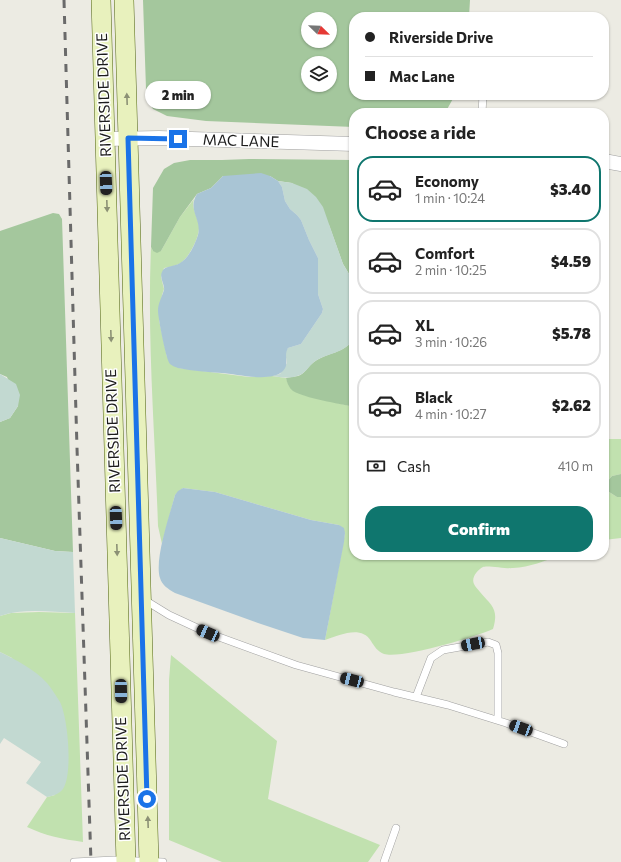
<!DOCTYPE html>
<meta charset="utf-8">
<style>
body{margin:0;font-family:Commissioner,sans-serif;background:#f2f2f2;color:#222;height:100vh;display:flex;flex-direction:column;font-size:15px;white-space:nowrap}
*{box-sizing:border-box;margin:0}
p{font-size:13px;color:#767676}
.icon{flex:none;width:22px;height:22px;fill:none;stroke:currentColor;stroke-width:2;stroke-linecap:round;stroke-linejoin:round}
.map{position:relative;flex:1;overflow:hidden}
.drawer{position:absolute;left:349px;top:108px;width:260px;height:452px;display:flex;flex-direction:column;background:#fff;border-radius:16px;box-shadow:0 1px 3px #0004}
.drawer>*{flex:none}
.guide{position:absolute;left:349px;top:12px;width:260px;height:88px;border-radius:16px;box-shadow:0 1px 3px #0004;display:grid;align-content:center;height:88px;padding:0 16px;background:#fff}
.needle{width:26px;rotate:113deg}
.controls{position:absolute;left:301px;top:12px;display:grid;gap:8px}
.controls a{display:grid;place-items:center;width:36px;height:36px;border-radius:50%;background:#fff;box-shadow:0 1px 3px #0004;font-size:20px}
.end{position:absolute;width:18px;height:18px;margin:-9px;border:5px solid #1a73e8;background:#fff;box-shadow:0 0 0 2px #fff}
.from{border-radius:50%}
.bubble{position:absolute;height:28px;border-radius:14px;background:#fff;box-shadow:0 1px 3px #0004;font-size:13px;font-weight:800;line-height:28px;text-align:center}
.car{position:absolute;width:12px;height:24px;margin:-12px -6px;border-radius:5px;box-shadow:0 0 3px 1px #0007;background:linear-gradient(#222 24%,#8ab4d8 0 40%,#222 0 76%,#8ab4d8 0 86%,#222 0)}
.guide b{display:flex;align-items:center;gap:14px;height:38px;font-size:15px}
.guide b+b{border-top:1px solid #e0e0e0}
.guide i{width:10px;height:10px;background:#222}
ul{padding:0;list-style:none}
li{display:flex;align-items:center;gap:12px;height:66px;margin:0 8px 6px;padding:0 8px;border:2px solid #e0e0e0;border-radius:16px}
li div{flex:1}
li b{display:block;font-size:15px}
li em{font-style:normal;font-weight:800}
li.on{border-color:#0f766e}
li>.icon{width:36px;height:36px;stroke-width:1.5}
h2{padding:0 16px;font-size:18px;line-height:48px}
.pay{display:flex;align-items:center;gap:10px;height:44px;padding:0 16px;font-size:15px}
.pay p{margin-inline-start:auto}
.primary-button{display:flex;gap:8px;margin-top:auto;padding:8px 16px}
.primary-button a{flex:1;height:46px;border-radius:16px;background:#0f766e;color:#fff;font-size:16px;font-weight:800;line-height:46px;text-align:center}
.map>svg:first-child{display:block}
</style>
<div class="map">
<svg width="621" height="862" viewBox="0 0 621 862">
<rect width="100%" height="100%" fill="#ecebe3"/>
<path fill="#c1e1af" d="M194,199C191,209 198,216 199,226C200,236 189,259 179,264C175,266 169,267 164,268L161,277L164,289L162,295L159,320L167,357L179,368L249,377L272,376L286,378L289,386L304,395L354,407V555H560C545,561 530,567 513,568C506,569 487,565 483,567C477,570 471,578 474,584C475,587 478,589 480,592C492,606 499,609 493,629C475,637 402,659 384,654C378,652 374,646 371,641C361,625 340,635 325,640L345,533L339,525L311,520L215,492L183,488L175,495L162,544L158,526C155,433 147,339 151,247L153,251H161L180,217Z
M604,439H621V474L612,476L606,483V490L617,497H621V538L604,540Z
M39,612L75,613L83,842C62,839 46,836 27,827L47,797L55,795L12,658L0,652V616L11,613Z
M171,655L277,741L268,799L380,845L368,862H222L169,840V680Z"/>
<path fill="#a4c79d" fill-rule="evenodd" d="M143,0H470L469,17H354V95H455L445,113H354V127L206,121L167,116L153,109L148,101L146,89ZM308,19H330V41H308ZM308,63H330V85H308Z
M249,159L354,160V282L343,264L329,225L292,183L278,181L270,176H223L211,188L197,194L180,217L161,251L157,253L153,251L151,247L153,188L164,169L174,163L190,160H222Z
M53,213L59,214L62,219L73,552L55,551L0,538V422L10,418L18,406L7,377L0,374V231Z
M354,339V407C338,403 307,399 293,391C289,388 287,383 286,378C289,377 294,377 298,376C305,374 308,366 314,362C328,352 343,354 354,339Z
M621,474V497H617L606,490V483L612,476Z"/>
<path fill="#c2d9d1" d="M278,181L292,183L307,189L316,197L323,207L343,264L354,282V339C342,355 328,352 314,362C308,367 305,374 297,376C289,379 280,377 272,376L280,374L287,363L285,352L288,348L301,344L322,313L323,309L318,294V258L309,240L301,220L297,215L290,209L285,201L282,187Z
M0,374L16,384L20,395L18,406L10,418L0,422Z
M0,538L55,551L73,552L75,613C50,612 24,608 0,616Z
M0,652C16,660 34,669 46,682C51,687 56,696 60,702C68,718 73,774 63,789C59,794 53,796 47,797L26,783L41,762L4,738L0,744Z"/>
<path fill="#a9c5d5" d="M261,173L270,176L278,181L282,187L285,201L290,209L297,215L301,220L309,240L318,258V294L323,309L322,313L301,344L288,348C283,356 290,364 283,371C271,383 237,374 222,373C207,372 193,371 178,368C176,367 172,366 170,364C166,360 158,317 158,311C158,303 162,297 164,290C165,284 159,278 162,272C164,265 175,267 180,263C189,258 195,244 198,235C202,219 187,210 197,194L211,188L223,176Z
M183,488L215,492L311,520L339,525L344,528L345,533L344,542L325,640L303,638L258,623L175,593C168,589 162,585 160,578C154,560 170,514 175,495L178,491Z"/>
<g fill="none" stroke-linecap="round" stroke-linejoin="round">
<g stroke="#a0a0a0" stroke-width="8">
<path id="lane" d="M482,113L483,95
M143,599L169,615L208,633L296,665L394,692L448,705L506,723L564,744
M416,697L431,658L443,650L488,642L496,645L498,653V720
M74,862L114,860L163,862
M384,862L396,828"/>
</g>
<g stroke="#a0a0a0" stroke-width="15">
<path id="street" d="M105,139L159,138L354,144
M604,161L621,164"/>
</g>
<g stroke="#516512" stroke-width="20">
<path id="secondary" d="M101,0L126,862
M124,0L149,862"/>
</g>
<use href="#lane" stroke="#fff" stroke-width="7"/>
<use href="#street" stroke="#fff" stroke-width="14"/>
<use href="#secondary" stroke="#e8f1bd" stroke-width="19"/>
<path stroke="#6a6a6a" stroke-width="3" stroke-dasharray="8 8" stroke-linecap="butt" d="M64,0L77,448L91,862"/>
</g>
<defs><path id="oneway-solid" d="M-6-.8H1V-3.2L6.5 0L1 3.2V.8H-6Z"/></defs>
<g fill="#8c9175">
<use href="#oneway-solid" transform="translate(127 99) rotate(-92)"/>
<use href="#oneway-solid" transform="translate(107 206) rotate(88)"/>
<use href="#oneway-solid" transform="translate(111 336) rotate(88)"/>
<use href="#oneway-solid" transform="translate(117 550) rotate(88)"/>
<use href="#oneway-solid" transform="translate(148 822) rotate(-92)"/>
</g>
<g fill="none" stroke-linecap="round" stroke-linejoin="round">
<path stroke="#1a73e8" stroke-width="5" d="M147,799L128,138L178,139"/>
</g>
<g text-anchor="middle" stroke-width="3" stroke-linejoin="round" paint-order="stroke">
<g font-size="15" fill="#1c1c1c" stroke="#fff">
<text transform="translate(104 95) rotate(-92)" y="5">RIVERSIDE DRIVE</text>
<text transform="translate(241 141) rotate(2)" y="5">MAC LANE</text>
<text transform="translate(113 431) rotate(-92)" y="5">RIVERSIDE DRIVE</text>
<text transform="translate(123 779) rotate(-92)" y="5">RIVERSIDE DRIVE</text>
</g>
</g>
</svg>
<div class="controls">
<a><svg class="needle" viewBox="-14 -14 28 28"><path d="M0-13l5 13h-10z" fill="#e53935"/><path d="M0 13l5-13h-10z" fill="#767676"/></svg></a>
<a><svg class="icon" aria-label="layers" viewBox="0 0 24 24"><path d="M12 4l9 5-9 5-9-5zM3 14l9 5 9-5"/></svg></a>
</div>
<i class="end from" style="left:147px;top:799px"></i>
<i class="end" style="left:178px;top:139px"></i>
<div class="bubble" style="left:145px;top:81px;width:66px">2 min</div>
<i class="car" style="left:106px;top:183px;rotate:178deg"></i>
<i class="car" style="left:116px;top:518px;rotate:178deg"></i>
<i class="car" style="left:208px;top:633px;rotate:294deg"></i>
<i class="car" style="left:473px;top:644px;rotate:259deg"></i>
<i class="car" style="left:352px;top:680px;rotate:285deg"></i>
<i class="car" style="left:121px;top:691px;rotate:179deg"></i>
<i class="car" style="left:521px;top:728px;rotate:290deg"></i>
<div class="guide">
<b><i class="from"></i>Riverside Drive</b>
<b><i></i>Mac Lane</b>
</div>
<section class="drawer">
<h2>Choose a ride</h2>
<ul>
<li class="on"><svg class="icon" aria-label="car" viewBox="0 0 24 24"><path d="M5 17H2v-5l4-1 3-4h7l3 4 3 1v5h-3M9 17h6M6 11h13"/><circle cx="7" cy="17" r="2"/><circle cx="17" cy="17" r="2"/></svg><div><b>Economy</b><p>1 min · 10:24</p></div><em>$3.40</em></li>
<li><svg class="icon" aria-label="car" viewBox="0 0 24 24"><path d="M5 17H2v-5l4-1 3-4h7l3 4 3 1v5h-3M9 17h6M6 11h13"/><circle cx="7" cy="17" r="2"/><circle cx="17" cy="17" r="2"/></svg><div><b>Comfort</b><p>2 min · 10:25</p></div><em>$4.59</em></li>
<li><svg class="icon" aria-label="car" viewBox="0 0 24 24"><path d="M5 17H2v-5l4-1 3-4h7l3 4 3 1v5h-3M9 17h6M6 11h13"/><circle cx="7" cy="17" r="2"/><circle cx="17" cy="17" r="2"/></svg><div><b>XL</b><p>3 min · 10:26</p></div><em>$5.78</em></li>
<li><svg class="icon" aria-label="car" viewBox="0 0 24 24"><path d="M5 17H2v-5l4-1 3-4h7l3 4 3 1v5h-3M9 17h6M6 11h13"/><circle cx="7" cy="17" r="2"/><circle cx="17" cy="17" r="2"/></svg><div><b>Black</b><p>4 min · 10:27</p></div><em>$2.62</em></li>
</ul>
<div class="pay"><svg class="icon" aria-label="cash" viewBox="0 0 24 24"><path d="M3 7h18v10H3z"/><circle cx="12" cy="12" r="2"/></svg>Cash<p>410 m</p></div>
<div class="primary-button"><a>Confirm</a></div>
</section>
</div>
